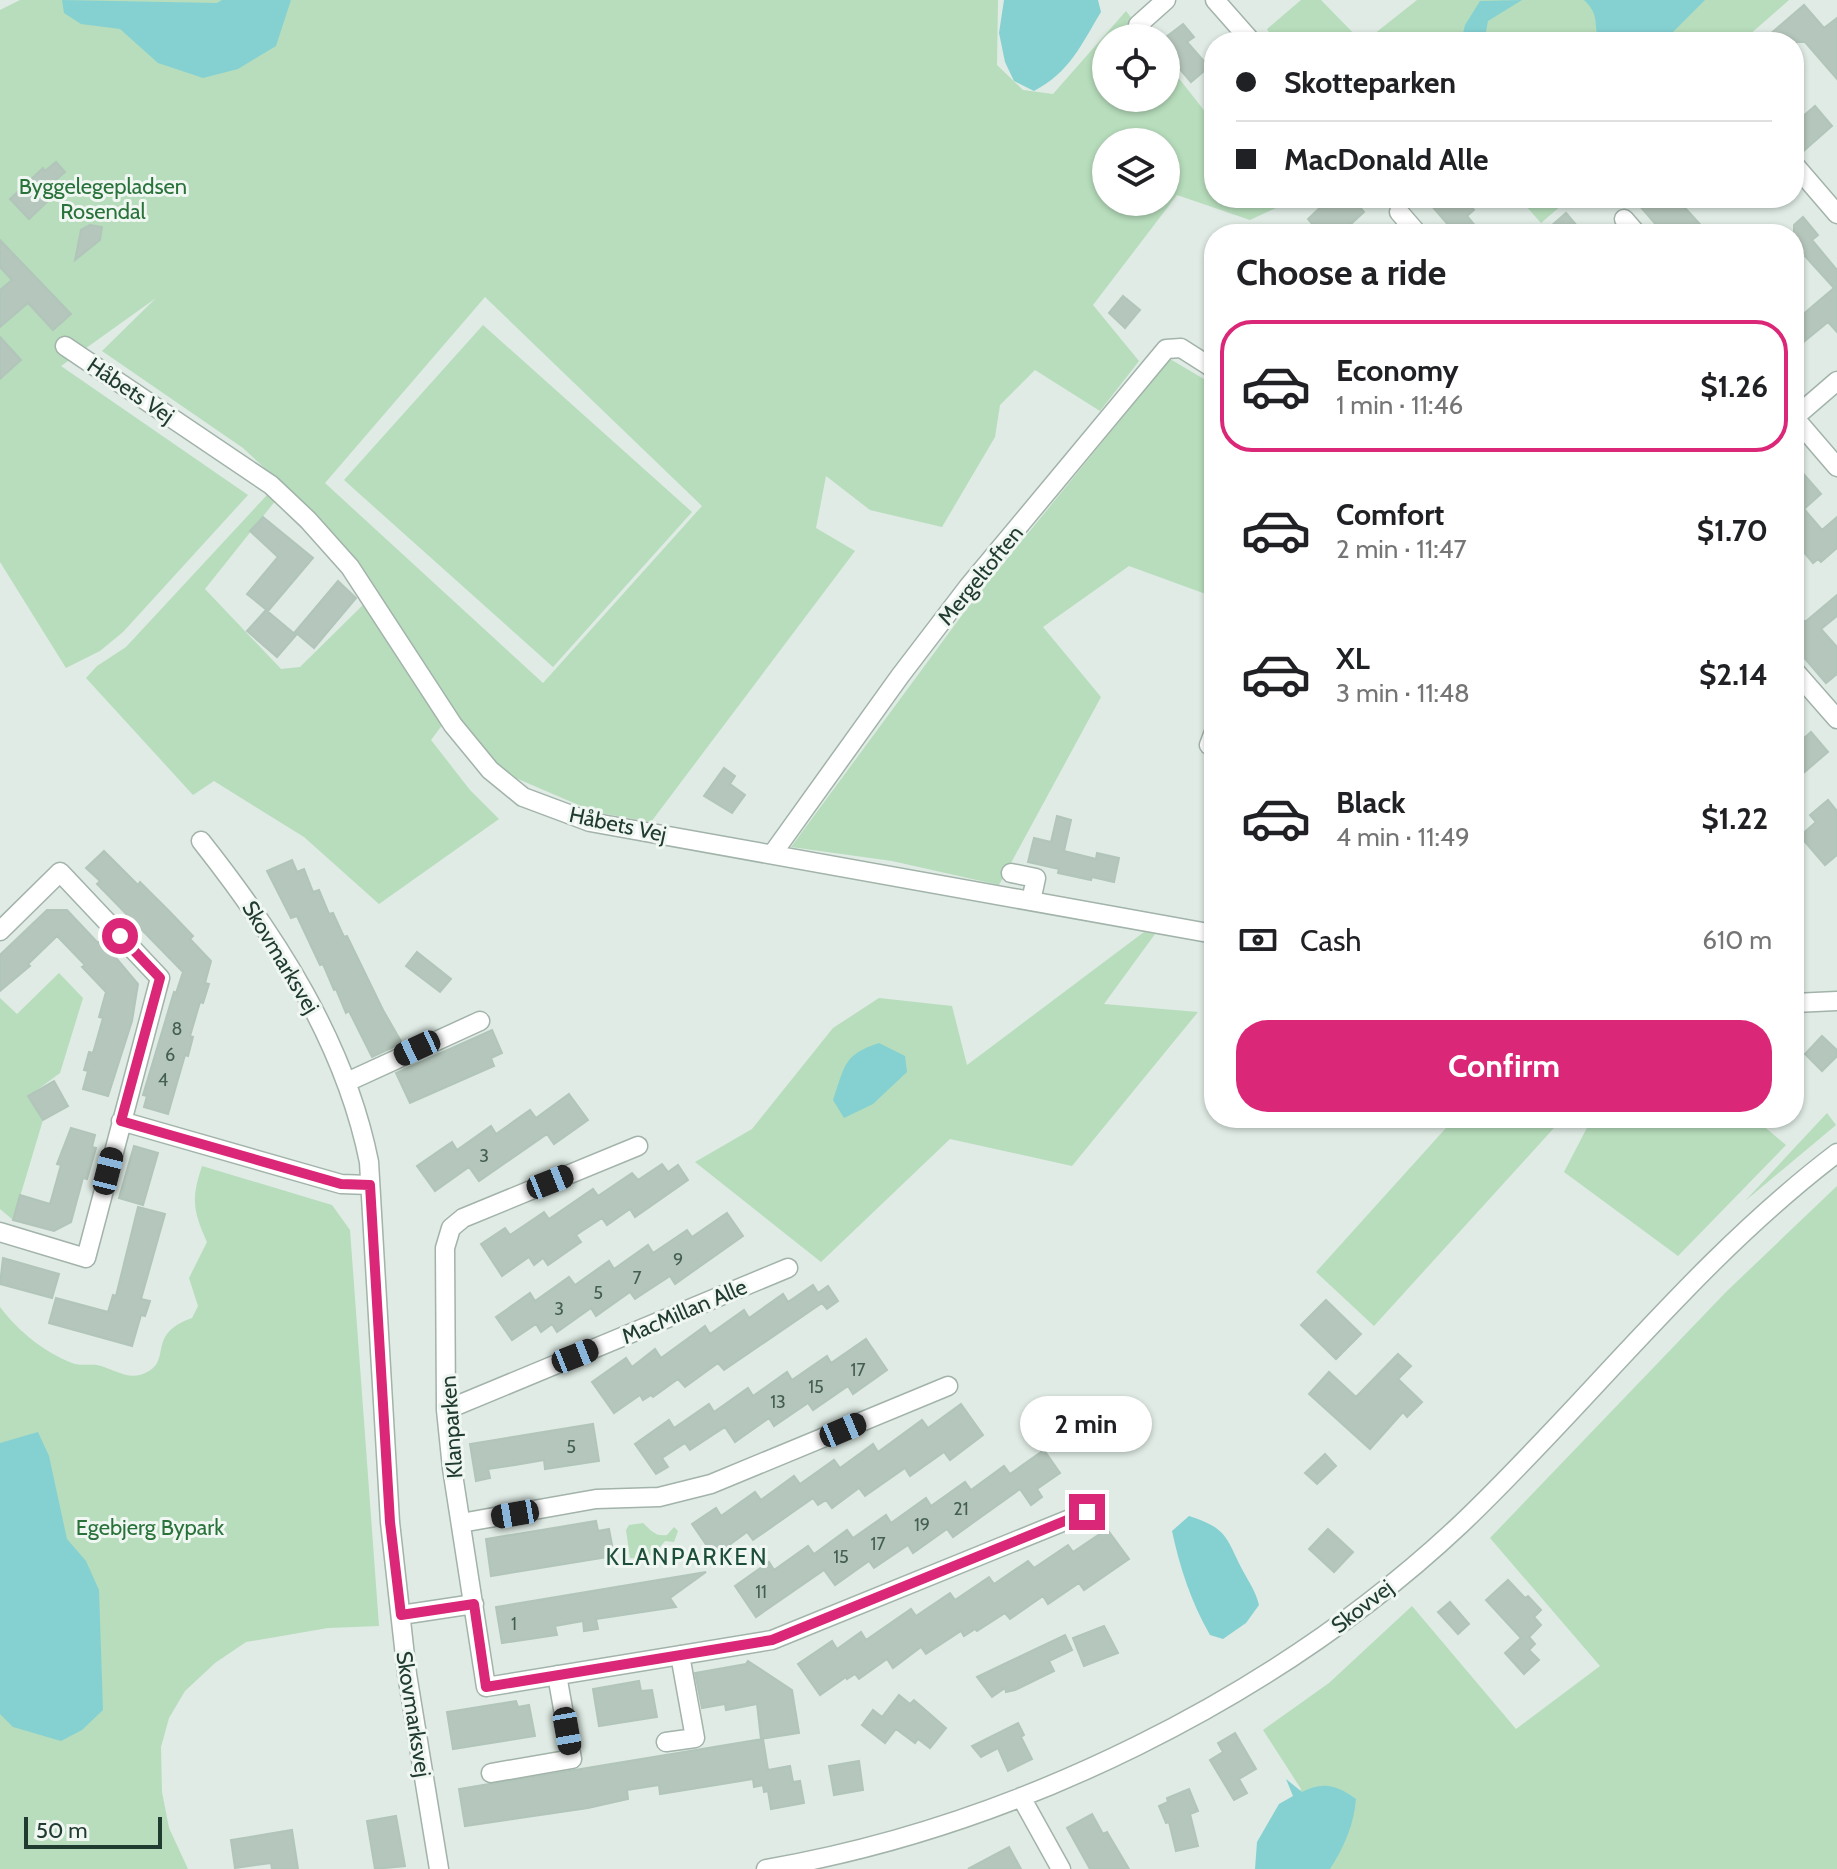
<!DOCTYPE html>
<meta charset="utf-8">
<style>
body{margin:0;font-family:Cabin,sans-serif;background:#f2f2f2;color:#202124;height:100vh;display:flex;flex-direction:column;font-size:30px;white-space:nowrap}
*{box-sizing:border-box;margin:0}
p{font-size:26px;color:#757577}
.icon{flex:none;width:44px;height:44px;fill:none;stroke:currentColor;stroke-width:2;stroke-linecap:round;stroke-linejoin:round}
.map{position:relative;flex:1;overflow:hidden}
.drawer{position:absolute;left:1204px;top:224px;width:600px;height:904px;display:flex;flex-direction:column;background:#fff;border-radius:32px;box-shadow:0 2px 6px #0004}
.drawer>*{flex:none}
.banner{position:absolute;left:1204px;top:32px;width:600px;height:176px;border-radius:32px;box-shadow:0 2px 6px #0004;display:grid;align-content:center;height:176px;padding:0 32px;background:#fff}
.fabs{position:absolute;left:1092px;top:24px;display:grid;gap:16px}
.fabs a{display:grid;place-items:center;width:88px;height:88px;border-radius:50%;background:#fff;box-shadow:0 2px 6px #0004;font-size:40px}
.scale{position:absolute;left:24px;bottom:20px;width:138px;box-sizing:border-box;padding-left:8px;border:4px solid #203b30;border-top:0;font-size:22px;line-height:28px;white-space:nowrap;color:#203b30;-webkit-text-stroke:6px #f0f7f2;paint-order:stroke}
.end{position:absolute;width:36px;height:36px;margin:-18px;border:10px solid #db2777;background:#fff;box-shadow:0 0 0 4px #fff}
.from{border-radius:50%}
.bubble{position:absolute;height:56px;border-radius:28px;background:#fff;box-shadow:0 2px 6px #0004;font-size:26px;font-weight:700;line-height:56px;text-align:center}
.car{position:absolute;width:24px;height:48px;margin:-24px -12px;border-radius:10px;box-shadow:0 0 6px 2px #0007;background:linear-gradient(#222 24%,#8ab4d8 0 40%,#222 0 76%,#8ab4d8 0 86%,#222 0)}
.banner b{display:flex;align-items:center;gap:28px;height:76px;font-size:30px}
.banner b+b{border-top:2px solid #e0e0e0}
.banner i{width:20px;height:20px;background:#202124}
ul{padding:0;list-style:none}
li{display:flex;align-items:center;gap:24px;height:132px;margin:0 16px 12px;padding:0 16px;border:4px solid transparent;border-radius:32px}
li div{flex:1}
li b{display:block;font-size:30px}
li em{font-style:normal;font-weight:700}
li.active{border-color:#db2777}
li>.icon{width:72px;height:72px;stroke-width:1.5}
h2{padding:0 32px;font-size:36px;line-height:96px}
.pay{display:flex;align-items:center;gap:20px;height:88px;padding:0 32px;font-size:30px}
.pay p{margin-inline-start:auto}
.button{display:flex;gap:16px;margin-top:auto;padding:16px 32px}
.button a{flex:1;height:92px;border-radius:32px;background:#db2777;color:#fff;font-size:32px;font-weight:700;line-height:92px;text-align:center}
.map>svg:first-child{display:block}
</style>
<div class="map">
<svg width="1837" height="1869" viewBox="0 0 1837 1869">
<rect width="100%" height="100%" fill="#dfebe4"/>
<path fill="#b7ddbc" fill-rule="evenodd" d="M20,0H998L997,65L1023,90L1053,94L1126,11L1147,38H1106V98H1166V62L1214,123V198H1274L1280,206L1250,220L1177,195L1093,305L1139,361L1100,411L1035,370L1000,405L995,437L942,527L870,510L826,476L816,528L855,551L651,822L595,812L492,768L285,487L243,448L102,351L156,298L61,366L248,495L123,632L100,651L66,668L0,562V10ZM1106,142H1166V202H1106ZM485,297L702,506L543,683L325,483Z
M1301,0H1321L1362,42H1275L1267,29Z
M1417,0H1789L1741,42H1364Z
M1519,198H1570L1541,223Z
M483,325L692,512L553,667L344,480Z
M1170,359L1214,385V597L1129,566L1043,627L1101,697L999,885L892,861L791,847L968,607Z
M268,494L276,500L205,589L281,669L300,667L367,601L443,724L431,740L470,790L499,819L379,904L304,837L214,781L193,795L86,678L97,666L126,647Z
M1144,932L1155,934L1104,1004L1198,1012L1072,1166L950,1139L821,1262L695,1162L752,1129L833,1028L879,998L952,1006L967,1065Z
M59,973L83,998L60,1073L29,1096L43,1120L13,1220L0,1209V998L17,1014Z
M1827,1113L1836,1125L1745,1201Z
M1455,1118H1563L1374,1326L1316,1272Z
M1592,1118H1754L1786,1145L1678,1256L1564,1172Z
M202,1166L332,1205L350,1230L379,1626L328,1628L246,1642L215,1663L185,1691L169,1718L161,1747L162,1792L169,1828L188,1869H0V1307C18,1331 44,1352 72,1363C80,1366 89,1364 97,1365C116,1369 129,1383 149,1371C171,1358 147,1334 192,1318L198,1306L189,1278L207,1242C193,1211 191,1199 202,1166Z
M1837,1186V1869H1271L1301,1789L1263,1730L1329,1683L1412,1606L1516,1729L1600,1666L1490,1538L1726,1292Z
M643,1523C651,1530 655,1537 667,1535L674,1527L678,1531L674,1542L665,1541C656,1553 646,1560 630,1558L626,1530L629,1525Z"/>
<path fill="#85d1d2" d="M62,0L217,3L222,0H291L276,46L238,69L203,78L158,63L120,29L81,24L64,13Z
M1004,0H1098L1101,12C1081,45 1070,72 1034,91L1014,81L1005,62L999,33Z
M1522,0L1488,21L1484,42H1461L1465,25L1480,1Z
M1584,0H1705L1663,42H1602C1590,27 1603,18 1584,0Z
M879,1043L905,1056L907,1072L873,1104L844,1118L833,1100C845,1067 842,1055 879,1043Z
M38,1432L49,1456L67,1539L86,1561L99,1590L103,1710L82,1730L61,1741L13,1727L0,1714V1443Z
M1189,1516C1228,1529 1225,1536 1243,1571C1249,1582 1256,1592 1259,1605L1246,1623L1223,1639L1210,1635C1191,1602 1180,1568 1172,1531Z
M1286,1779L1302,1792C1323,1781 1337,1785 1356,1799C1354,1825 1344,1847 1330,1869H1255L1257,1842L1279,1804L1293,1796Z"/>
<path fill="#b5c6bc" stroke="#b2c5ba" stroke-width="2" d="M1804,5L1824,28L1837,18V79L1805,42H1761Z
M1183,24L1194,37L1187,42L1209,67L1191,82L1166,53V37Z
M1815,106L1832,126L1800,154L1794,152V124Z
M56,162L65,172L48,187L49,189L43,195L48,201L29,219L10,199L43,168L45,171Z
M1330,198H1352L1364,212L1351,224L1360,234H1321L1308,219Z
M1425,198H1464L1474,210L1467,216L1482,234H1456Z
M1633,198H1676L1709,234H1664Z
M1566,213L1584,234H1542Z
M1803,217L1818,235L1812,240L1837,270V332L1828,322L1794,350V322L1834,288L1794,244V225Z
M90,225L102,227L100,240L75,260L81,230Z
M0,240L71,314L53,330L28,303L0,327V290L12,280L0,267Z
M1123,296L1140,310L1125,328L1109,313Z
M0,337L21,360L0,379Z
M1794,463L1821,494L1804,509L1822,530L1837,517V548L1821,562L1818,559L1813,563L1797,544L1800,542L1794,536V513L1800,508L1794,501Z
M263,517L313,558L268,611L247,594L278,557L250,531Z
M338,581L356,598L314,648L295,632Z
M1837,595V616L1821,629L1837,647V674L1826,683L1794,646V610L1805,622Z
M266,610L296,635L277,657L247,631Z
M1811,732L1828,752L1794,781V747Z
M724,768L735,776L730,784L745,795L732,813L704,796Z
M1828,800L1837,811V855L1825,865L1800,836L1816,822L1810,815Z
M1057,816L1071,820L1064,851L1096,859L1097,853L1119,858L1114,882L1092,877L1091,880L1058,873L1059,869L1028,862L1034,838L1051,842Z
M104,851L138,885L140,882L170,912L193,936L190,939L211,961L205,983L209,984L203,1003L200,1002L190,1036L193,1037L188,1056L185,1055L168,1114L144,1107L147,1096L143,1095L174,992L176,993L183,972L97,884L100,881L86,868Z
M292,860L297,872L304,869L313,892L319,890L329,914L333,913L344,937L347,936L383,1010L402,1043L372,1057L349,1011L346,1013L336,989L334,990L323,964L320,965L297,916L291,918L267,871Z
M47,910H67L98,943L101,940L138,984L132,1021L108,1096L83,1089L88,1071L84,1070L89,1052L93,1053L103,1018L99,1017L106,992L82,967L85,965L57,936L28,964L30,966L0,991V955Z
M417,952L451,979L440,992L406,966Z
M492,1030L502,1053L491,1058L494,1066L410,1103L396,1073Z
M1822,1036L1837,1050V1056L1822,1071L1805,1054Z
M54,1081L68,1106L43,1120L28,1096Z
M569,1094L588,1120L554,1144L547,1134L479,1181L469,1167L435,1191L417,1166L452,1142L457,1150L491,1126L496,1134L530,1110L536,1118Z
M71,1128L95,1135L92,1147L96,1148L87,1179L83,1178L71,1222L54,1231L13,1220L20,1195L50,1204L61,1165L57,1164Z
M134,1146L158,1153L143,1205L119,1198Z
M662,1164L668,1172L678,1165L688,1180L635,1217L630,1209L607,1225L602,1218L576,1235L581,1242L548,1265L543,1258L534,1265L529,1257L502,1276L481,1244L505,1228L510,1235L544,1212L549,1219L593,1189L598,1196L632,1173L638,1180Z
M138,1207L165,1214L141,1299L150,1301L145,1316L141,1315L132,1346L49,1323L56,1298L108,1312L113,1295L116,1296Z
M727,1213L743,1236L675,1284L670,1276L635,1299L630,1292L596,1316L591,1308L557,1332L552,1324L541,1332L536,1324L512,1340L496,1317L530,1293L535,1301L569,1277L575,1285L609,1261L614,1269L648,1245L653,1253L687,1230L692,1237Z
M3,1258L59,1274L52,1298L0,1284Z
M813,1285L818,1293L828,1286L838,1301L827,1309L822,1303L724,1370L718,1363L685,1387L678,1379L653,1397L651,1395L643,1400L640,1395L614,1413L592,1382L626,1358L632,1367L655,1349L661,1358L705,1326L710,1334L744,1310L749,1318L783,1294L788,1302Z
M1326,1300L1361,1334L1336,1359L1301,1325Z
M866,1339L887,1370L853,1394L848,1386L813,1410L808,1403L774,1426L769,1418L735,1442L725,1427L690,1450L685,1443L662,1458L668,1467L656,1474L635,1444L669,1420L674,1428L709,1404L714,1412L748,1388L753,1396L787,1372L792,1380L827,1356L831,1363Z
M1398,1354L1411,1366L1398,1379L1422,1402L1407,1417L1403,1412L1370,1449L1309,1394L1329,1372L1356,1397Z
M961,1404L983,1435L950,1460L944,1452L910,1476L905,1468L865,1496L859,1488L832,1508L826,1500L818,1505L813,1498L753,1540L747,1532L714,1556L692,1524L716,1508L721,1516L755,1492L761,1500L794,1476L800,1484L834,1460L840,1468L873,1444L878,1452L922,1420L928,1428Z
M593,1424L599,1461L545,1469L544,1460L515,1465L488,1469L490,1478L476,1481L470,1444Z
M1044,1450L1060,1473L1037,1489L1042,1497L1031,1505L1020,1489L953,1537L947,1529L913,1553L908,1545L874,1568L869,1561L835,1585L824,1570L756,1617L735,1586L769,1562L774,1570L808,1546L814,1554L847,1530L853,1538L886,1515L891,1523L926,1498L931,1506L965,1482L971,1490L1004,1466L1010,1474Z
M1325,1454L1336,1466L1317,1484L1305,1473Z
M596,1521L598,1531L609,1529L614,1556L491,1576L486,1539Z
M1107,1529L1129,1559L1084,1590L1079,1583L1048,1604L1043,1596L1010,1619L1005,1613L977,1631L975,1629L964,1636L961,1631L926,1654L921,1647L893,1668L887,1659L859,1679L855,1674L847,1679L846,1677L820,1695L798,1664L832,1641L837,1649L861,1632L866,1640L911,1609L916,1616L950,1593L955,1600L989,1577L994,1584L1028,1561L1034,1568L1068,1545L1073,1552Z
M1328,1529L1353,1552L1334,1572L1309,1549Z
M706,1572L670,1598L676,1607L596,1619L598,1629L584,1631L583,1621L555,1626L557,1635L502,1643L496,1607Z
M1508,1580L1525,1598L1528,1596L1541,1610L1534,1617L1541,1625L1529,1637L1535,1644L1529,1650L1539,1660L1524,1674L1505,1653L1521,1638L1486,1600Z
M1450,1602L1469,1624L1458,1634L1438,1612Z
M1104,1626L1118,1653L1084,1666L1073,1638Z
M1065,1635L1072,1650L1049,1661L1054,1671L1015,1690L1006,1692L1005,1688L992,1697L977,1677Z
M748,1661L792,1690L799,1733L761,1739L757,1704L726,1710L725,1704L702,1708L695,1673L746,1664Z
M639,1681L641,1691L652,1690L657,1717L599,1726L593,1689Z
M899,1695L910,1704L914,1700L946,1728L930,1748L918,1739L915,1743L896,1729L885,1743L862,1725L873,1710L882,1717Z
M516,1701L518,1707L529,1705L535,1736L453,1749L447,1712Z
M1018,1723L1024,1735L1021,1737L1032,1759L1008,1771L998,1748L981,1757L972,1746Z
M1235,1733L1256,1769L1239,1779L1247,1793L1234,1800L1210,1760L1223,1752L1218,1743Z
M763,1739L768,1770L790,1766L793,1782L800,1781L804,1803L771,1809L768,1791L764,1792L763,1785L754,1787L753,1779L660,1794L659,1785L627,1790L628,1799L588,1808L465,1826L459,1789Z
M859,1761L863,1790L834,1795L829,1766Z
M1189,1789L1198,1811L1190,1814L1198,1846L1176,1851L1169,1822L1166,1823L1159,1806L1168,1802L1167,1798Z
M1092,1814L1103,1834L1107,1832L1129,1869H1090L1067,1828Z
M396,1816L405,1866L375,1869L367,1821Z
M292,1830L298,1869H272L271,1863L235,1868L231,1840Z
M1009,1847L1021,1869H968Z"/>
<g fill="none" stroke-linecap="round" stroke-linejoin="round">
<g stroke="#a2b3aa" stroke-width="21">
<path id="minor" d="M1215,0L1252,42
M1138,25L1166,0
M1794,164L1837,214
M1399,212L1418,234
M1624,219L1637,234
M65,346L271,485L308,520L350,567L453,725L490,770L523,797L590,822L1214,934
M1794,417L1837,467
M1794,418L1837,381
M1794,670L1837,719
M1209,745L1214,732
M201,841C276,936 345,1042 369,1162L390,1522L407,1674L439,1869
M773,853L900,676L968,587L1166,349L1181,348L1214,369
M1011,873L1036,878L1031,901
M0,931L60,872L160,978L86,1258L0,1232
M1794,1003L1837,1001
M347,1082L480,1021
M121,1121L341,1184L370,1185
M638,1146L463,1218L451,1228L445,1248L446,1410L452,1468L486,1687L772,1640L1087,1512
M446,1410L788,1268
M461,1523L596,1499L659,1497L711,1484L948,1386
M401,1615L474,1604
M666,1742L695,1738L680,1655
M491,1773L572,1759L557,1675
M1021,1797L1061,1869
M766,1869C1015,1826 1276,1698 1461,1524C1588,1403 1696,1260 1837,1153"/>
</g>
<use href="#minor" stroke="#fff" stroke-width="18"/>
</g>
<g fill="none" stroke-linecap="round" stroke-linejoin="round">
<path stroke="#db2777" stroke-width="10" d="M120,936L160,978L121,1121L341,1184L370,1185L390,1522L401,1615L474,1604L486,1687L772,1640L1087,1512"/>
</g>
<g text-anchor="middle" stroke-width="6" stroke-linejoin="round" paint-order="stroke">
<g font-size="18" fill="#455e53">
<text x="177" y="1035">8</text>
<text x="170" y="1061">6</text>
<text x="163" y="1086">4</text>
<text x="484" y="1162">3</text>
<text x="678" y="1266">9</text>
<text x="637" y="1284">7</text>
<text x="598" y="1299">5</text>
<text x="559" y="1315">3</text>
<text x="858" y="1376">17</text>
<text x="816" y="1393">15</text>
<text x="778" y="1408">13</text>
<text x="571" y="1453">5</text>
<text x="961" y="1515">21</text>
<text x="922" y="1531">19</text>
<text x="878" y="1550">17</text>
<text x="841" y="1563">15</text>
<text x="761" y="1598">11</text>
<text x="514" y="1630">1</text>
</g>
<g font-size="22" fill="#29733b" stroke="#f0f7f2">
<text x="103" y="194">Byggelegepladsen<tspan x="103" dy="25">Rosendal</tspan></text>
<text x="150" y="1535">Egebjerg Bypark</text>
</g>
<g font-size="22" fill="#203b30" stroke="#f0f7f2">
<text transform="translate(131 390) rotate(34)" y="8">Håbets Vej</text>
<text transform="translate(980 575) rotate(-51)" y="8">Mergeltoften</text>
<text transform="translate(618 824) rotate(12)" y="8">Håbets Vej</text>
<text transform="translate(281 957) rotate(59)" y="8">Skovmarksvej</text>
<text transform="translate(684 1311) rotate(-23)" y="8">MacMillan Alle</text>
<text transform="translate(451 1427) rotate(-94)" y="8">Klanparken</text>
<text transform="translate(1362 1606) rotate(-38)" y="8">Skovvej</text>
<text transform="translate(414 1714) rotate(81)" y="8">Skovmarksvej</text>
</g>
<g font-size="24" letter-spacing="2" fill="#1c4e3a" stroke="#f0f7f2">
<text x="687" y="1565">KLANPARKEN</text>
</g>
</g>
</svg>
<div class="fabs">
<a><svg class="icon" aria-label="locate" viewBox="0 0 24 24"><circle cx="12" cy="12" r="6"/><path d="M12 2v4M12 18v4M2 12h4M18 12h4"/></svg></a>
<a><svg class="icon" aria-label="layers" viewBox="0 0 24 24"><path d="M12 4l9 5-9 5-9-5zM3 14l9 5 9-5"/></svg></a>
</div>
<div class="scale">50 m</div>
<i class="end from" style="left:120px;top:936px"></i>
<i class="end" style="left:1087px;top:1512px"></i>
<div class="bubble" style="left:1020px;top:1396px;width:132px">2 min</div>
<i class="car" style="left:417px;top:1048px;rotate:245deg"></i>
<i class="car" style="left:108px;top:1171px;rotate:14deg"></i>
<i class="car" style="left:550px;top:1182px;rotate:68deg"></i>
<i class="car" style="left:575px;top:1356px;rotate:68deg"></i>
<i class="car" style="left:843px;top:1430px;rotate:67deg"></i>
<i class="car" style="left:515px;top:1514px;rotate:260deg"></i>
<i class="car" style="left:567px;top:1731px;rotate:170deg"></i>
<div class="banner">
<b><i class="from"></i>Skotteparken</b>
<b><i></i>MacDonald Alle</b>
</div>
<section class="drawer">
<h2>Choose a ride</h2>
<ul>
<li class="active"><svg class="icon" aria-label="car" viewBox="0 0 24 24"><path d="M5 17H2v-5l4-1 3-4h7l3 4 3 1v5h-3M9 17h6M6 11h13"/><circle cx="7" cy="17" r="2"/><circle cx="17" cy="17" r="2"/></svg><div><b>Economy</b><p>1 min · 11:46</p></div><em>$1.26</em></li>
<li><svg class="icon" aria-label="car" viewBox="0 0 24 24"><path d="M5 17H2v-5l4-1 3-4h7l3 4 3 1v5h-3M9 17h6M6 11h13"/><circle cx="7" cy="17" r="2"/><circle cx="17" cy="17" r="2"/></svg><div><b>Comfort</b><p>2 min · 11:47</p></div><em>$1.70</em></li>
<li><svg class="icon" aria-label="car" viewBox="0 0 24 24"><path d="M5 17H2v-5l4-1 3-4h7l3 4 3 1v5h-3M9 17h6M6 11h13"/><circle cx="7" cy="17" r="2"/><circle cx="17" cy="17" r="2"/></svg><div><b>XL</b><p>3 min · 11:48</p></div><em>$2.14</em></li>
<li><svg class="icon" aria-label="car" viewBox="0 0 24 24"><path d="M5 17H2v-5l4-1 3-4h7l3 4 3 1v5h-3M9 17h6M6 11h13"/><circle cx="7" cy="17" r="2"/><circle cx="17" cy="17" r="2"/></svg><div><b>Black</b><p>4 min · 11:49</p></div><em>$1.22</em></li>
</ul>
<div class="pay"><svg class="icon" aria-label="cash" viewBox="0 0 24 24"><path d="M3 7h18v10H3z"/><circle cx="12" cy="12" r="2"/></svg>Cash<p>610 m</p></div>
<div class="button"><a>Confirm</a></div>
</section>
</div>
